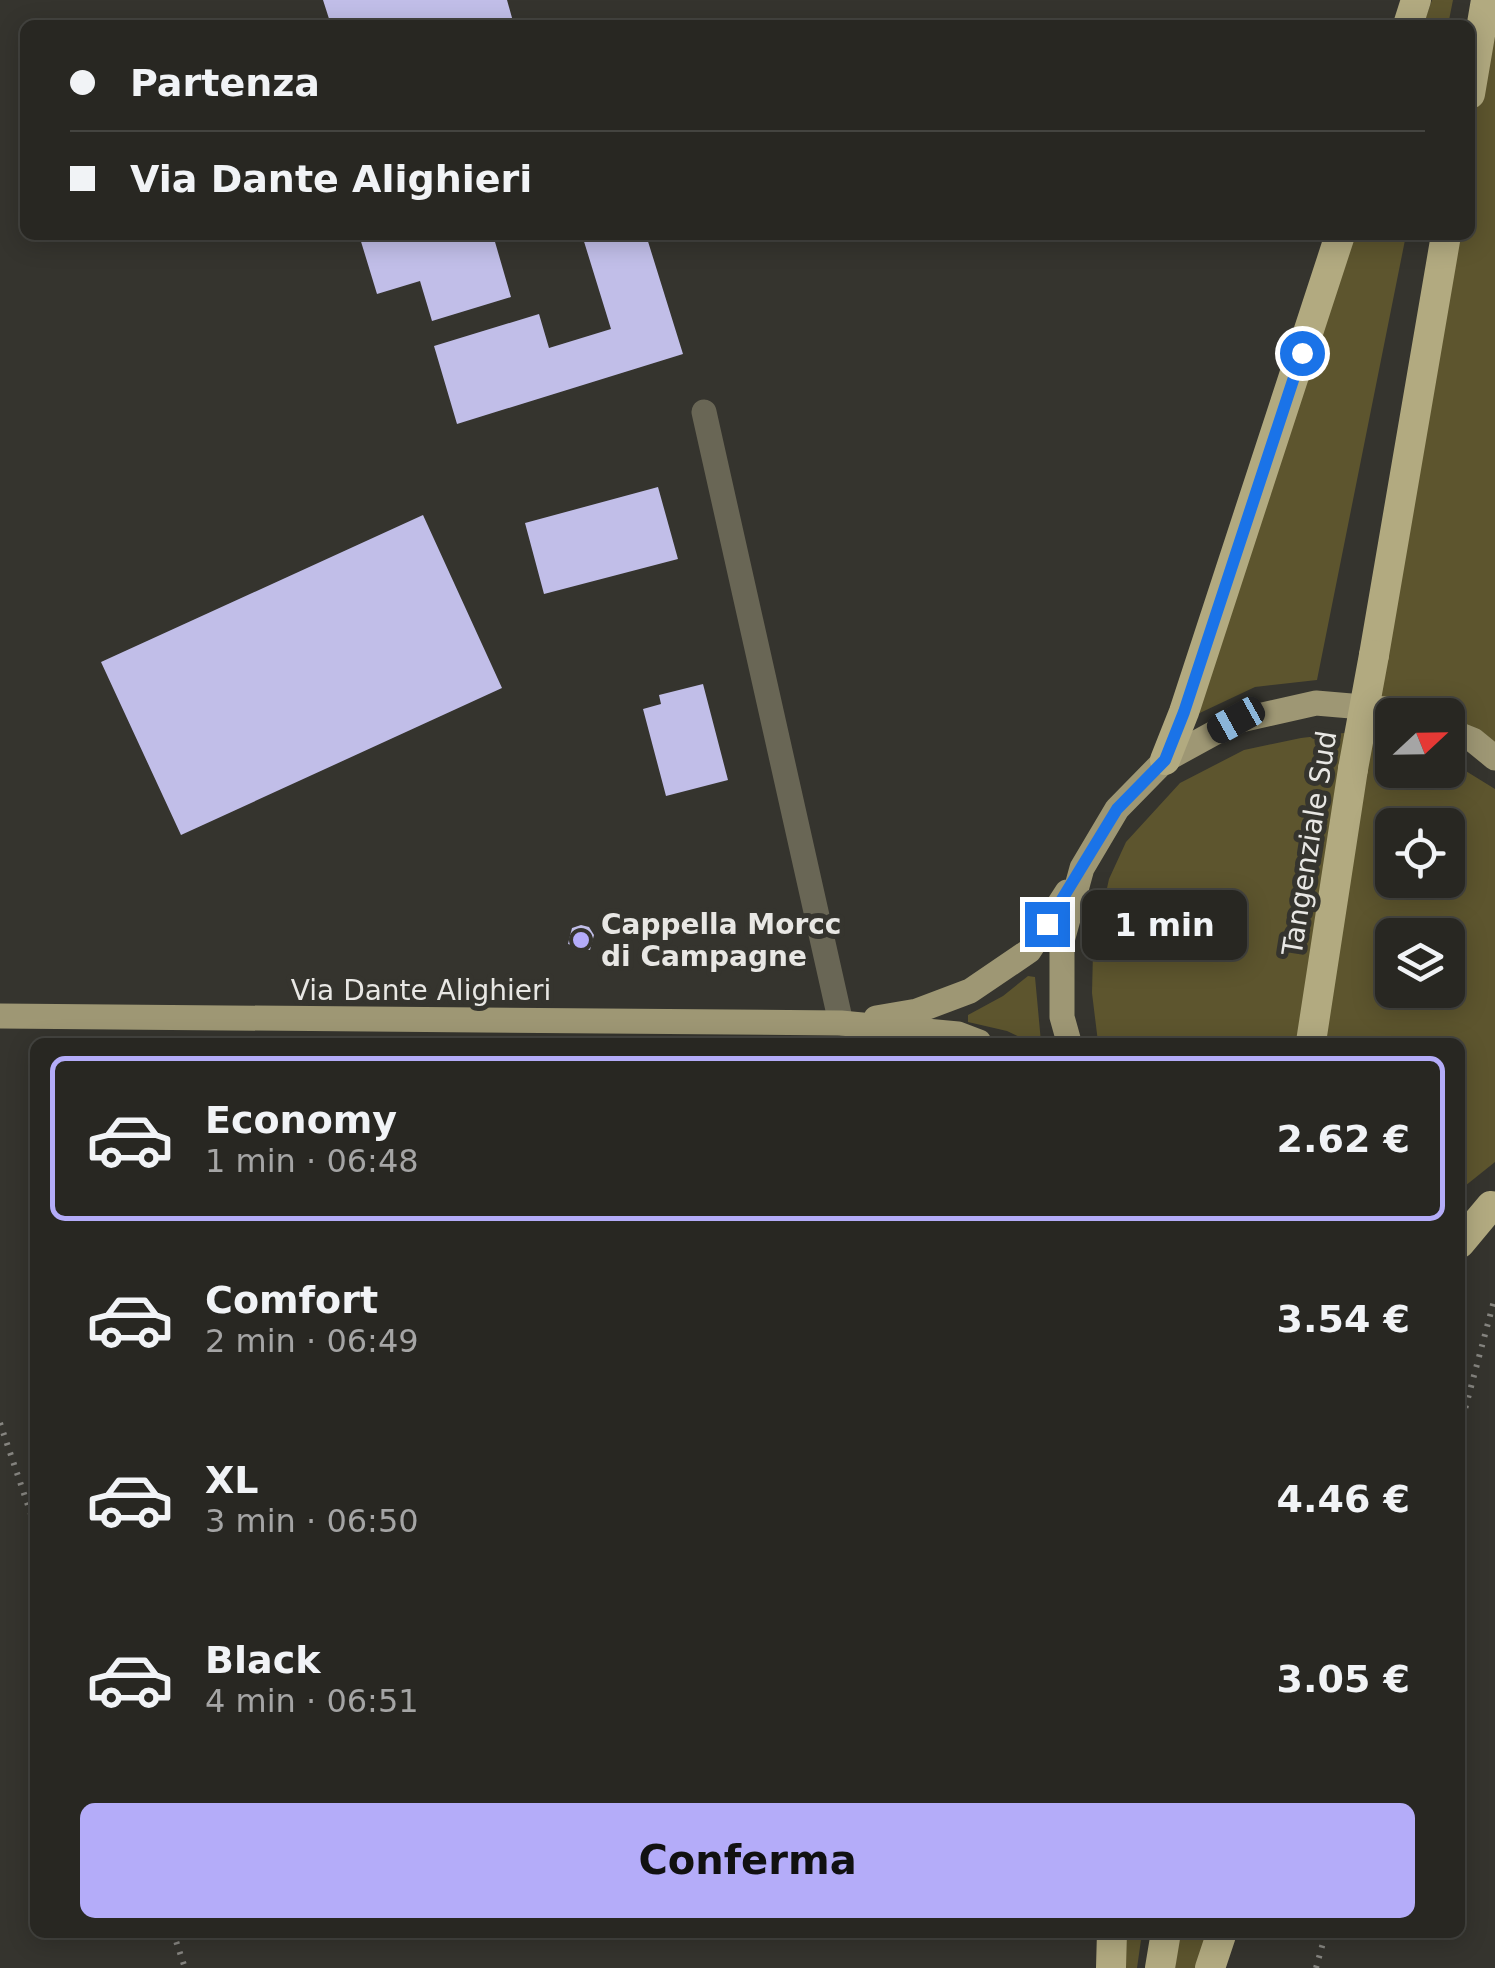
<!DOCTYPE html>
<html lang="it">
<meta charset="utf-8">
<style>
body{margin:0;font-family:"DejaVu Sans",sans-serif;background:#302f2a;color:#f1f3f6;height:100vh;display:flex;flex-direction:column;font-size:38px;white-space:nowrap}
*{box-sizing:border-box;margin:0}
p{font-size:32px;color:#a5a5a5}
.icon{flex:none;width:55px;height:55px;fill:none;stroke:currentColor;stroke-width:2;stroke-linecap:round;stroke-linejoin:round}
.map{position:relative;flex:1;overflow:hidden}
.side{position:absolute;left:30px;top:1038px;width:1435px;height:900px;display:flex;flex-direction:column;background:#282722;border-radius:15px;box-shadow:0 5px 25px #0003,0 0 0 2px #444440}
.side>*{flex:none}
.guide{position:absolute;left:20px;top:20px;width:1455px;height:220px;border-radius:15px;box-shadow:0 5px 25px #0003,0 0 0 2px #444440;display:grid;align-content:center;height:220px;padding:0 50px;background:#282722}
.needle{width:65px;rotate:68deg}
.fabs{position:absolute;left:1375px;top:698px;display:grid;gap:20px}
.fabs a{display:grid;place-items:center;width:90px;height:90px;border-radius:15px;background:#282722;box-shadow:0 5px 25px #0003,0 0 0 2px #444440;font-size:50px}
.end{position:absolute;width:45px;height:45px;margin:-22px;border:12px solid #1a73e8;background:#fff;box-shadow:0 0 0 5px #fff}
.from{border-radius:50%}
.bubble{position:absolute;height:70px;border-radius:15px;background:#282722;box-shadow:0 5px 25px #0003,0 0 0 2px #444440;font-size:32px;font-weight:600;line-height:70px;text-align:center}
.car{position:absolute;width:30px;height:60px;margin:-30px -15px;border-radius:12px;box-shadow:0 0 8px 2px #0007;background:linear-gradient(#222 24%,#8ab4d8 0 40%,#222 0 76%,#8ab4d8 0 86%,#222 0)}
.guide b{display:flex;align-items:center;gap:35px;height:95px;font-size:38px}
.guide b+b{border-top:2px solid #444440}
.guide i{width:25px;height:25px;background:#f1f3f6}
ul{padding:18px 0 0;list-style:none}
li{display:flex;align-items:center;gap:30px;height:165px;margin:0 20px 15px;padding:0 30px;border:5px solid transparent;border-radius:15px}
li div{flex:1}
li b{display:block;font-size:38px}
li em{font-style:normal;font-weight:600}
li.on{border-color:#b4acf9}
li>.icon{width:90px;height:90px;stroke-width:1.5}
.action{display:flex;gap:20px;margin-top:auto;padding:20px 50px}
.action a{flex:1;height:115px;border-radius:15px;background:#b4acf9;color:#111;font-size:40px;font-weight:600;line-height:115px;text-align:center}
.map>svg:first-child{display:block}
</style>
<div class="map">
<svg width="1495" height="1968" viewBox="0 0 1495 1968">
<rect width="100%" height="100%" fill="#35342e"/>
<path fill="#5d552e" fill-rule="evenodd" d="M1432,0H1453L1448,25H1423Z
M1495,0V743C1456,714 1413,703 1366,693L1447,235H1470V105Z
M1352,235H1406L1317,680L1255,687L1187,719Z
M1361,731L1392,736V770H1448V760L1495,789V1162L1460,1190V1042H1098L1092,993L1093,952L1109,879L1126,842L1180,783L1244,750L1301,738ZM1392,825H1448V880H1392ZM1392,935H1448V990H1392Z
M1028,976L1035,977L1041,1042H1030L1007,1031L968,1022V1015L1003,996Z
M1126,1933H1142L1137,1968H1126Z
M1179,1933H1208L1197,1968H1175Z"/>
<path fill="#c1bee8" d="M323,0H507L514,25H331Z
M359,235H493L511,297L432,321L420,281L377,294Z
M582,235H646L683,354L457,424L434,346L539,314L549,348L611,329Z
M658,487L678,559L544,594L525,523Z
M423,515L502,688L181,835L101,662Z
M703,684L728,780L666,796L643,709L661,704L659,695Z
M581,925L589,927L594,935L590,950L568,944L572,928Z"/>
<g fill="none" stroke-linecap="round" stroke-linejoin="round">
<path stroke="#868580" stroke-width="6" stroke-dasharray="2.5 8" stroke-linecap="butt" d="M0,1423L35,1526
M1460,1428L1495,1297
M173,1932L185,1968
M1316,1968L1326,1932"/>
<path stroke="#696655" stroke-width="25" d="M704,412L841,1023"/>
<path stroke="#9e9774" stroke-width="25" d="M1448,730L1473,740L1495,758
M0,1016L841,1023L958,1034L979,1042
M876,1018L917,1011L970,991L1029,951L1067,892
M1069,1042L1062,1017V941L1082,868L1117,809L1165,760L1236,721L1316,703L1398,710L1411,715"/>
<path stroke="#b2aa80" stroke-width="30" d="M1408,25L1416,0
M1470,94L1486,0
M1374,655L1446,235
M1165,760L1184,712L1340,235
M1311,1042L1353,769
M1460,1243L1491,1206
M1111,1968L1112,1932
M1160,1968L1166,1932
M1210,1968L1222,1932"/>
<path stroke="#b2aa80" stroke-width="30" d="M1353,769L1374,655"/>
</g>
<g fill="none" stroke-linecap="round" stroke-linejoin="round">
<path stroke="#1a73e8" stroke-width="12" d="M1047,924L1117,809L1165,760L1184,712L1302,353"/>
</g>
<circle fill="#b4acf9" stroke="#35342e" stroke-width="4" cx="581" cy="940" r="10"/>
<g text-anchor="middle" stroke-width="10" stroke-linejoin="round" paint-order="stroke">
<g font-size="28" fill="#e8e7e4" stroke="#35342e">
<text transform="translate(1309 843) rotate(-81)" y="10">Tangenziale Sud</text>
<text x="421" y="1000">Via Dante Alighieri</text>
</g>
<g font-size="28" font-weight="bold" fill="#e8e7e4" stroke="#35342e" text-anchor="start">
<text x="601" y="934">Cappella Morcc<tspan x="601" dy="32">di Campagne</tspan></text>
</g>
</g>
</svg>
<div class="fabs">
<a><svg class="needle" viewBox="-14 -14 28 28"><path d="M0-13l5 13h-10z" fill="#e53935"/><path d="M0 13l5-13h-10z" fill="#a5a5a5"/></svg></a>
<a><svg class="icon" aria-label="locate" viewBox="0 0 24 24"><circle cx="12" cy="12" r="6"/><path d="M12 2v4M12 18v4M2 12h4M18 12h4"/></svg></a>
<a><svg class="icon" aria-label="layers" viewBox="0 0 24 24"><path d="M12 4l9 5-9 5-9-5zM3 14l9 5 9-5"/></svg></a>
</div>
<i class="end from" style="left:1302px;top:353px"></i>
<i class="end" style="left:1047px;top:924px"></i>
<div class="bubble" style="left:1082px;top:890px;width:165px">1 min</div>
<i class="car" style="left:1236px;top:720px;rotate:241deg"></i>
<div class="guide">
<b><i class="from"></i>Partenza</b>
<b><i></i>Via Dante Alighieri</b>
</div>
<section class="side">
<ul>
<li class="on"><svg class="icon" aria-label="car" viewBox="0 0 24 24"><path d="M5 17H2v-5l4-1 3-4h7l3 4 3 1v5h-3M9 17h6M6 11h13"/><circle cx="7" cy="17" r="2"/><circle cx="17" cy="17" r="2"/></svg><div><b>Economy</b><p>1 min · 06:48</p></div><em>2.62 €</em></li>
<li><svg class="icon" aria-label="car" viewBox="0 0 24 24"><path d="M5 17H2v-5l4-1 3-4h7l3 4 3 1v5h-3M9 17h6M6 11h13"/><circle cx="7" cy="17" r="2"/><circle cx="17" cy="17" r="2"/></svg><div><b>Comfort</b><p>2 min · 06:49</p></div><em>3.54 €</em></li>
<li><svg class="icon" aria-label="car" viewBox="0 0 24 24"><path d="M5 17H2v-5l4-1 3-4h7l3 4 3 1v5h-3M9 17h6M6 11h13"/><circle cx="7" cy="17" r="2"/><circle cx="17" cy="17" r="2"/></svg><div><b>XL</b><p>3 min · 06:50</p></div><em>4.46 €</em></li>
<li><svg class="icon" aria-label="car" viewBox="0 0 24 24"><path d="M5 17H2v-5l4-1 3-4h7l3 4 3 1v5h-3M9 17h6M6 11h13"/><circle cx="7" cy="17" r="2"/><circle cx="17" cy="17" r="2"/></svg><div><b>Black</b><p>4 min · 06:51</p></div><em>3.05 €</em></li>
</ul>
<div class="action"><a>Conferma</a></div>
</section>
</div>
